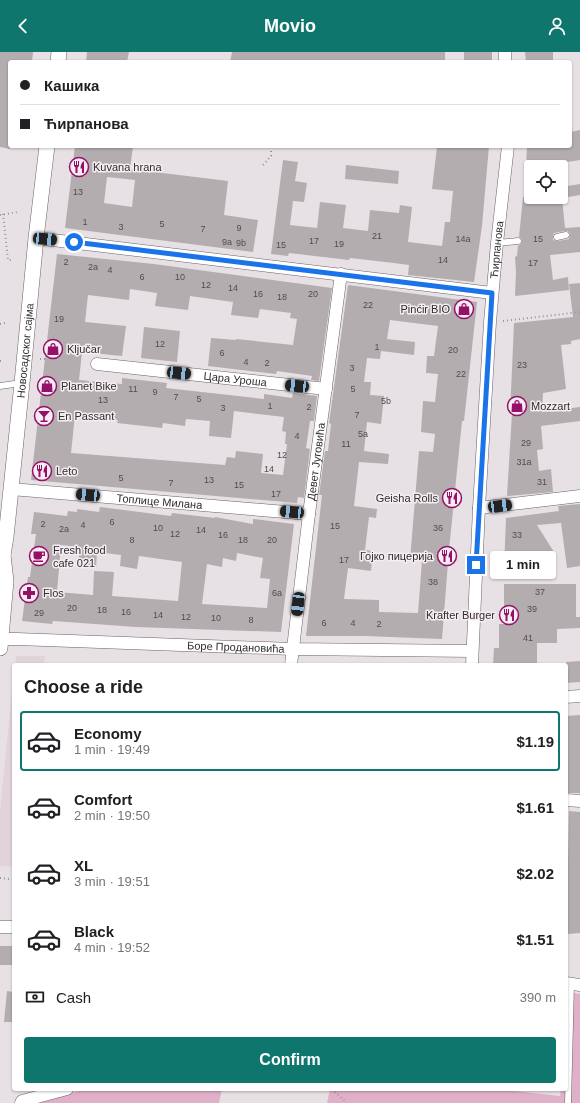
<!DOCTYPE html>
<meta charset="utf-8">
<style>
body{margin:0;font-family:Helvetica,sans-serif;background:#f2f2f2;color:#202124;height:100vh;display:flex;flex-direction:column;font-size:15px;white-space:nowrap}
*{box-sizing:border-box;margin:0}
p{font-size:13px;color:#757577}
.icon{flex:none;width:22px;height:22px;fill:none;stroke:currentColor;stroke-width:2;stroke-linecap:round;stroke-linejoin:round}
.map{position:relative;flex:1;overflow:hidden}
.drawer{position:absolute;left:12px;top:611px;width:556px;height:428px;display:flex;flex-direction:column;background:#fff;border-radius:4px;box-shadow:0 1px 3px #0004}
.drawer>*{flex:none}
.top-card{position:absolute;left:8px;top:8px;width:564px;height:88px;border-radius:4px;box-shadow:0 1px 3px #0004;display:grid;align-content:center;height:88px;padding:0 12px;background:#fff}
.buttons{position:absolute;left:524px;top:108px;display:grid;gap:8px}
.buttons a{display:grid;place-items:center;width:44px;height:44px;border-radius:4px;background:#fff;box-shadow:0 1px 3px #0004;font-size:20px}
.end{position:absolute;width:18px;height:18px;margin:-9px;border:5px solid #1a73e8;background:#fff;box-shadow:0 0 0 2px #fff}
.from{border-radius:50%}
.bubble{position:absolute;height:28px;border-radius:4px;background:#fff;box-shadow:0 1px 3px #0004;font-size:13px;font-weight:700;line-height:28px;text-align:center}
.car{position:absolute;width:12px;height:24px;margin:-12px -6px;border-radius:5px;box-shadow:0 0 3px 1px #0007;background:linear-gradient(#222 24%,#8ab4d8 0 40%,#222 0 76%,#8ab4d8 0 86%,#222 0)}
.top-card b{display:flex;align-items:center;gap:14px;height:38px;font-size:15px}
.top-card b+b{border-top:1px solid #e0e0e0}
.top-card i{width:10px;height:10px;background:#202124}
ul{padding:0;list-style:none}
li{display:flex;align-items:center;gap:12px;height:60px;margin:0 8px 6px;padding:0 4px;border:2px solid transparent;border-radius:4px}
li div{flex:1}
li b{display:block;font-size:15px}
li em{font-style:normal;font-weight:700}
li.active{border-color:#0f766e}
li>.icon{width:36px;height:36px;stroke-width:1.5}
h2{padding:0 12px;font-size:18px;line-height:48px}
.pay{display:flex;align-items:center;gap:10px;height:44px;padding:0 12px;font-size:15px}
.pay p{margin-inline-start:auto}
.cta{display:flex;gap:8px;margin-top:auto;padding:8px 12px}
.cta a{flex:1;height:46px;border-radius:4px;background:#0f766e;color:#fff;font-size:16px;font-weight:700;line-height:46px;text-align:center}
header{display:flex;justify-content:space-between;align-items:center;height:52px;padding:0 12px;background:#0f766e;color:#fff;font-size:18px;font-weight:700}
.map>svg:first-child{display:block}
</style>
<header><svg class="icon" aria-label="back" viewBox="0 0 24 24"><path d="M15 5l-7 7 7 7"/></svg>Movio<svg class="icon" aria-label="person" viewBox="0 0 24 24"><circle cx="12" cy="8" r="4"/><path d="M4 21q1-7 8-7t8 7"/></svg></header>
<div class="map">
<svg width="580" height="1051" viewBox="0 0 580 1051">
<rect width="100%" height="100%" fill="#e7e0e4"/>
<path fill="#e2d3da" d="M16,604H45L44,613H15Z
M14,621V815L0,814V759Z"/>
<path fill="#e0b0c8" d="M566,940L580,942V1051H327L330,1037H496L560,1044L561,1037H566Z
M85,1037H222L219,1051H34Z"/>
<path fill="#b4adb0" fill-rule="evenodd" d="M0,0H33L32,10H10V97L0,95Z
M87,0H129L127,10H86Z
M232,0H445V10H230Z
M464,0H492V10H464Z
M525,0H553V10H526Z
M580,78V108L555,112V115H526L527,94H570V80Z
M75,94H133L130,117L228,129L224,163L258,168L253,200L65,176ZM107,125L135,128L132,155L104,151Z
M440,94H489L482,174L474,230L408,223L409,213L394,211L350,206L349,208L289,201L288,204L271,202L283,108L298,110L295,129L307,131L304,150L293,149L290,173L317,176L320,150L346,153L343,176L368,179L370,158L399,161L400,153L412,155L408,190L442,194L445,170H450L453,139L432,137L437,95Z
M346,113L399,119L398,132L345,127Z
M580,132V143L562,146L565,176L580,175V200L550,203L553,228L568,225L569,238L515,244L516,220L515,205L517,204L518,194L521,192L522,189L521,186L519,185L523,145H561V135ZM565,179H568L570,182L569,187L558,189L553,188V184L554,181Z
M57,202L154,212L332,236L319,329L311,328L312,324L277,319L276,322L208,314L211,286L236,288V287L293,293L297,267L290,266L291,261L260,257L258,266L231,263L233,250L190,244L188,258L155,254L157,241L130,237L129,248L88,243L85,270L126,274L122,304L82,300L79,328L122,332V326L167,331L166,336L264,347V342L292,346L293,341L317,344L314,369H310L306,396L310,397L304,446L298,445L297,451L31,428ZM234,359L284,365L282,379L286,380L285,392H287L283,423L261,421L263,402L236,399L235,406L227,405L225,413L71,401L75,363L118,368L117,371L162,376L163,371L185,374L186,367L210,369L209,384L231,386Z
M580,231V287L571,289V292L561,293L566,337L543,341L542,360L580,355V369L541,374L543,397L537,398L539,419L551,417L553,440L507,444L512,361L510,362L514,271L573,265L569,232Z
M348,233L477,250L464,369H462L449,498L442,587L365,584H306L322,443H319L325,399H328L331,372L329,371ZM390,268L438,274L434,304H427L426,321L438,322L435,350L423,349L421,380L435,382L433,400L419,399L410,508L422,509L418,561L379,560V548L344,547L348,516L371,519L373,499L365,498L369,465L376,466L377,457L354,454L359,410L388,412L389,402L364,399L367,370L381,372L384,344L370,343L371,330H364L367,306L380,307L381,299L414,303L415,290L387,287Z
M144,275L180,279L177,310L141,306Z
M580,452V514L567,516L561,471L537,473L554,500L550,513L504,517L506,466L559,459L558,454Z
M100,455L171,464L172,461L215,466V465L253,472V467L294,472L281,580L136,575L53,569L52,572L22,569L28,525H30L36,482H31L34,460L67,464L68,459L77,460V457L99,460ZM61,493L80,495L78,515L96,516L97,500L121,503L120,514L137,517L139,504L182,510L178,549L112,544L114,520L94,519L93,543L57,540ZM237,501L263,506L260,526L270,527L267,556L202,552L207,512L222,515L223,506L236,509Z
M504,532H576V565H580V576L557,577V591H537V613H493L494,596H499V572H504Z
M580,609V630L566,631V610Z
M580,663V741H566V664Z
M569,759L580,760V881L568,882L567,854Z
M0,894H14V913H0Z
M7,939L14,940V970H4Z"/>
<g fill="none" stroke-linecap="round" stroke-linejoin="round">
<g stroke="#696366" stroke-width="7">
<path id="service" d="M557,185L566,183
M497,191L518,189
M0,334L21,331
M568,1051L571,931"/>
</g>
<g stroke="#696366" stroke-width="13">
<g id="minor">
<path d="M505,0V10"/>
<path d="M36,186L492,241"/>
<path id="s1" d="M97,312L326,337"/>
<path id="s2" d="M11,437L309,462"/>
<path d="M479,456L580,444"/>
<path id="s3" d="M0,587H17L292,597L472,599"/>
<path id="s4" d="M291,613L309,462L341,222"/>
<path id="s5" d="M472,613L479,456L490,270L497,191L508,94"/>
<path d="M566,645L580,644"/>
<path d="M566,748L580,749"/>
<path d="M0,875H14"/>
<path d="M566,931L580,933"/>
<path d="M21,1051L22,1049L67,1037"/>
</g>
</g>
<g stroke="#696366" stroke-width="16">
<g id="tertiary">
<path d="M58,10L59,0"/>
<path id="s6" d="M0,512L3,503L6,485L22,331L36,186L47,94"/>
<path d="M0,596L6,529L3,503"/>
</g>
</g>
<path stroke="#9a9598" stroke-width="2" stroke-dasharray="1 3" stroke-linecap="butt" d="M263,113L271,104V94
M3,162L8,208H13
M0,163L18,160
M503,269L580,260
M0,272L5,271
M40,307H45
M0,309H1
M0,826L10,827
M332,1037L347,1051"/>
<use href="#service" stroke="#fff" stroke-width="6"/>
<use href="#minor" stroke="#fff" stroke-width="12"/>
<use href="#tertiary" stroke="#fff" stroke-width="15"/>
</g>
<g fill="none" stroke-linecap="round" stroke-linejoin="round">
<path stroke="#1a73e8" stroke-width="5" d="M74,190L492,241L476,513"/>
</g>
<defs>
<g id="restaurant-ring" transform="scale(1)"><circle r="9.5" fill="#f5edf1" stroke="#951068" stroke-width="1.5"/><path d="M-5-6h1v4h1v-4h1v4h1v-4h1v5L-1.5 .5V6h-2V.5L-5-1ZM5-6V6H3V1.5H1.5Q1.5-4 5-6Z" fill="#951068"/></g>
<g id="shop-ring" transform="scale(1)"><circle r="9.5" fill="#f5edf1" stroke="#951068" stroke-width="1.5"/><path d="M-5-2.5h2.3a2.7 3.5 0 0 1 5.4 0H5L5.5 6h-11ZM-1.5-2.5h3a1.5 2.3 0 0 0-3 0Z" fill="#951068"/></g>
<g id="bar-ring" transform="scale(1)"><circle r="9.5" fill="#f5edf1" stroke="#951068" stroke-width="1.5"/><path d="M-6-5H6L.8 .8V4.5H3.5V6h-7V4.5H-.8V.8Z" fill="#951068"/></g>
<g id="cafe-ring" transform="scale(1)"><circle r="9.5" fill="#f5edf1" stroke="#951068" stroke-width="1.5"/><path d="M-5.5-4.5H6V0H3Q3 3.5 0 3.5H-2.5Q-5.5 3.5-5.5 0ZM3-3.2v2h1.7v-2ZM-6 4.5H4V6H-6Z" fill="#951068"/></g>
<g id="pharmacy-ring" transform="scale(1)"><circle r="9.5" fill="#f5edf1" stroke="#951068" stroke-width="1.5"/><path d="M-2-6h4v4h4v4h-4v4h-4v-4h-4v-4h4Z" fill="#951068"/></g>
</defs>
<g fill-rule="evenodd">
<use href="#restaurant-ring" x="79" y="115"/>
<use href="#shop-ring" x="464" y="257"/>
<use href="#shop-ring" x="53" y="297"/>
<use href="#shop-ring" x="47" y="334"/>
<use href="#shop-ring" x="517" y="354"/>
<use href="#bar-ring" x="44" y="364"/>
<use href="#restaurant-ring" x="42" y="419"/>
<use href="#restaurant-ring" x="452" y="446"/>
<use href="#cafe-ring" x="39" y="504"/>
<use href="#restaurant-ring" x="447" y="504"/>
<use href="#pharmacy-ring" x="29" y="541"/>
<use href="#restaurant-ring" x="509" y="563"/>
</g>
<g text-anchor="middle" stroke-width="3" stroke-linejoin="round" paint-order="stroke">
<g font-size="9" fill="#504d4e">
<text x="78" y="143">13</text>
<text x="85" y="173">1</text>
<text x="162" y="175">5</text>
<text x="121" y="178">3</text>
<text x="239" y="179">9</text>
<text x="203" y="180">7</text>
<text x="377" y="187">21</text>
<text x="463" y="190">14a</text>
<text x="538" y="190">15</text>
<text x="314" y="192">17</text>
<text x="227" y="193">9a</text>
<text x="241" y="194">9b</text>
<text x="339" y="195">19</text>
<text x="281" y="196">15</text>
<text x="443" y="211">14</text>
<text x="66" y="213">2</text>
<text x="533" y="214">17</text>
<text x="93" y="218">2a</text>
<text x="110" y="221">4</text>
<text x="142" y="228">6</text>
<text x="180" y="228">10</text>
<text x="206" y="236">12</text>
<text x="233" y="239">14</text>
<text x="258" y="245">16</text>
<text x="313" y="245">20</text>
<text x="282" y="248">18</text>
<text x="368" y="256">22</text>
<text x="59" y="270">19</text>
<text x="160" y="295">12</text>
<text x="377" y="298">1</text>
<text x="453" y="301">20</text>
<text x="222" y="304">6</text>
<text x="246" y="313">4</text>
<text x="267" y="314">2</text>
<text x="522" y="316">23</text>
<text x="352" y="319">3</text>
<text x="461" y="325">22</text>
<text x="133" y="340">11</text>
<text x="353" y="340">5</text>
<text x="155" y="343">9</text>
<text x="176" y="348">7</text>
<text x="199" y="350">5</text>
<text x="103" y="351">13</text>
<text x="386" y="352">5b</text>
<text x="270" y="357">1</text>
<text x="309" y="358">2</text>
<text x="223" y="359">3</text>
<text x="357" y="366">7</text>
<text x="363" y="385">5a</text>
<text x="297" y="387">4</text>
<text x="526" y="394">29</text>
<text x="346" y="395">11</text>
<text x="282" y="406">12</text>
<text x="524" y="413">31a</text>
<text x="269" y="420">14</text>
<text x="121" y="429">5</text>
<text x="209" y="431">13</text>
<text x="542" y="433">31</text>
<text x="171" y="434">7</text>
<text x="239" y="436">15</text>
<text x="276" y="445">17</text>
<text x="112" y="473">6</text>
<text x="43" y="475">2</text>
<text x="83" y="476">4</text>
<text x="335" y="477">15</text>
<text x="158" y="479">10</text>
<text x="438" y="479">36</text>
<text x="64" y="480">2a</text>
<text x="201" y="481">14</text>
<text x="175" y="485">12</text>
<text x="223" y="486">16</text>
<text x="517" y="486">33</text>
<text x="132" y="491">8</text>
<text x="243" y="491">18</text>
<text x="272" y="491">20</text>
<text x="344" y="511">17</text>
<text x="433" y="533">38</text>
<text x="540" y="543">37</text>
<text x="277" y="544">6a</text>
<text x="72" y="559">20</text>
<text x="532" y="560">39</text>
<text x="102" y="561">18</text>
<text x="126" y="563">16</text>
<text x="39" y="564">29</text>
<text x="158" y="566">14</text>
<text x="186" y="568">12</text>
<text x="216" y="569">10</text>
<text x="251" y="571">8</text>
<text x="324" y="574">6</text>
<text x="353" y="574">4</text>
<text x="379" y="575">2</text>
<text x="528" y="589">41</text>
</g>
<g font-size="11" fill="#2f2d2e" stroke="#f5edf1" text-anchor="start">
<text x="93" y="119">Kuvana hrana</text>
<text x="450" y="261" text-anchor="end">Pinćir BIO</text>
<text x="67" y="301">Ključar</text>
<text x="61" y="338">Planet Bike</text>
<text x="531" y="358">Mozzart</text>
<text x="58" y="368">En Passant</text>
<text x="56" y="423">Leto</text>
<text x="438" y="450" text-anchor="end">Geisha Rolls</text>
<text x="53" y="502">Fresh food<tspan x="53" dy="13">cafe 021</tspan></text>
<text x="433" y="508" text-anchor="end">Гојко пицерија</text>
<text x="43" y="545">Flos</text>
<text x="495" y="567" text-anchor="end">Krafter Burger</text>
</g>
<g font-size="11" fill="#2f2d2e" stroke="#f5edf1">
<text dy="4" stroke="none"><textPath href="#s5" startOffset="416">Ћирпанова</textPath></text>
<text dy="4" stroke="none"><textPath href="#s6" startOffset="215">Новосадског сајма</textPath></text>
<text dy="4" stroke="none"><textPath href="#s1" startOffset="139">Цара Уроша</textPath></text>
<text dy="4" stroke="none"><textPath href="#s4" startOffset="205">Девет Југовића</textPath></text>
<text dy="4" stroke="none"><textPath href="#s2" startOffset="149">Топлице Милана</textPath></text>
<text dy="4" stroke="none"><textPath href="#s3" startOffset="236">Боре Продановића</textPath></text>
</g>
</g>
</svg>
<div class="buttons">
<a><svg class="icon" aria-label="locate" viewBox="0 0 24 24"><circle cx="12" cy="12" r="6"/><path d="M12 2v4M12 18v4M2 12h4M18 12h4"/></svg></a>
</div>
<i class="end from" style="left:74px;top:190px"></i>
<i class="end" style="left:476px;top:513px"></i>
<div class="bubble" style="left:490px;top:499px;width:66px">1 min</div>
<i class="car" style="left:45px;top:187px;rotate:95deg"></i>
<i class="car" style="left:179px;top:321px;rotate:96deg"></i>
<i class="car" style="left:297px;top:334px;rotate:276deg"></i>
<i class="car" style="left:88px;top:443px;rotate:275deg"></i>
<i class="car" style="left:500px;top:454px;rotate:83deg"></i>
<i class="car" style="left:292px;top:460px;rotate:275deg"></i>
<i class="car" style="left:298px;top:552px;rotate:187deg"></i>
<div class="top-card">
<b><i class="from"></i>Кашика</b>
<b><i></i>Ћирпанова</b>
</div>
<section class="drawer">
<h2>Choose a ride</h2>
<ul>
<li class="active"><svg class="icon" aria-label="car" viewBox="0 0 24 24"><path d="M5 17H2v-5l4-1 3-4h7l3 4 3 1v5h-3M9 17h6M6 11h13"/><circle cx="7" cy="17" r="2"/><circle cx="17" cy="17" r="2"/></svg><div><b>Economy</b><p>1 min · 19:49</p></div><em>$1.19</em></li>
<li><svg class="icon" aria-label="car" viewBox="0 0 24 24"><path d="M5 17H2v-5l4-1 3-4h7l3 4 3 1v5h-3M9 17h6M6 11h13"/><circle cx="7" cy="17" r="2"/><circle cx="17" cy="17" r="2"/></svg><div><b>Comfort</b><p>2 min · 19:50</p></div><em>$1.61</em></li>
<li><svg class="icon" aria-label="car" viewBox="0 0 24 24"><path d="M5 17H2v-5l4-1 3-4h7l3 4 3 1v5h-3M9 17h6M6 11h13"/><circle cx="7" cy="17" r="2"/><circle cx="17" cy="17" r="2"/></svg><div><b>XL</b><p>3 min · 19:51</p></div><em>$2.02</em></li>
<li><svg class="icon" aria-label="car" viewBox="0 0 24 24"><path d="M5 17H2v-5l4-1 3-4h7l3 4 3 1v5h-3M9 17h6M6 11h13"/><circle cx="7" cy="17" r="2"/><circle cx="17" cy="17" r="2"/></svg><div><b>Black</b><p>4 min · 19:52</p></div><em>$1.51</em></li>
</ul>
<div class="pay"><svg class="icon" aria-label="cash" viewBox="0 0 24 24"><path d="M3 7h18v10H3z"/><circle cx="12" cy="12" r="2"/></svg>Cash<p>390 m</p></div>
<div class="cta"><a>Confirm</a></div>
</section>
</div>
